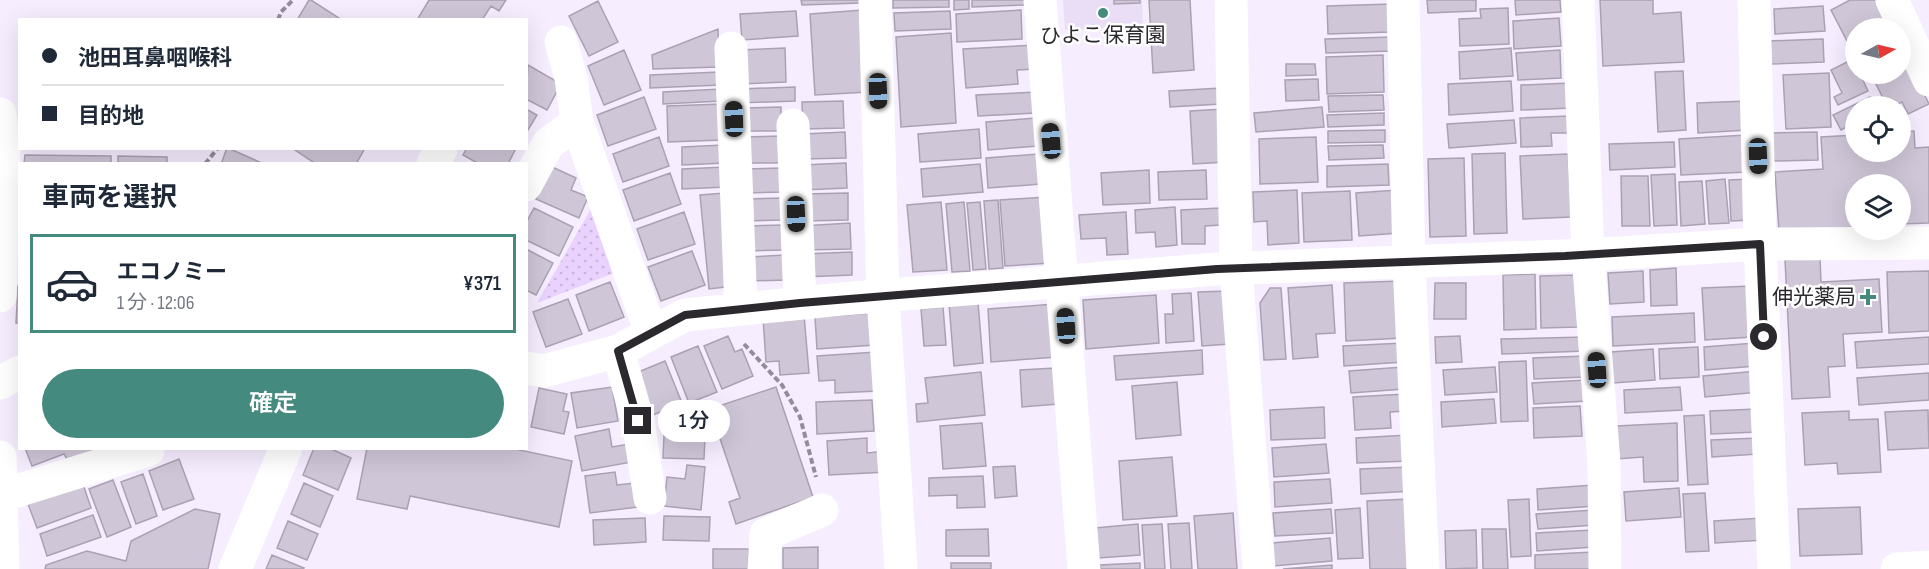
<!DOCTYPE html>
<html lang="ja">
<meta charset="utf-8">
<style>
body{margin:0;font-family:"Sofia Sans Condensed","Noto Sans JP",sans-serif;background:#f6f6f7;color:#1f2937;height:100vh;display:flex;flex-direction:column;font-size:22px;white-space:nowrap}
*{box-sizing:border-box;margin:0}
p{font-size:20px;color:#747a83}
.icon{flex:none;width:33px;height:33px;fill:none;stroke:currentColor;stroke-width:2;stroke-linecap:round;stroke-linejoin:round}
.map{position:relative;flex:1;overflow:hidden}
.panel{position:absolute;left:18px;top:162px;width:510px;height:288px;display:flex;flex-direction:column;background:#fff;border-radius:0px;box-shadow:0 6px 24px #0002}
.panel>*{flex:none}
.top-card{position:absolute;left:18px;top:18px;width:510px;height:132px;border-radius:0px;box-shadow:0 6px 24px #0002;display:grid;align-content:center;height:132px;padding:0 24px;background:#fff}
.needle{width:39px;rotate:82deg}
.tools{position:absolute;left:1845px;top:18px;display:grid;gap:12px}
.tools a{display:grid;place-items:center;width:66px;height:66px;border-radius:50%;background:#fff;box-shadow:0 6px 24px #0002;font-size:30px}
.end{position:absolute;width:27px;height:27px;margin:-14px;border:8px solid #2b282e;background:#fff;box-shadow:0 0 0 3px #fff}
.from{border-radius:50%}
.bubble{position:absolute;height:42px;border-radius:21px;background:#fff;box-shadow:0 6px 24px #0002;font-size:20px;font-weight:600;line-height:42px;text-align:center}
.car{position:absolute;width:18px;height:36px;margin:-18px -9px;border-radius:8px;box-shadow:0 0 4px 2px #0007;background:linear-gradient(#222 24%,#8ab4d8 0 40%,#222 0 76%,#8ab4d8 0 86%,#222 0)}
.top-card b{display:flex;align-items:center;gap:21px;height:57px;font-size:22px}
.top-card b+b{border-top:2px solid #e0e1e3}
.top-card i{width:15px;height:15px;background:#1f2937}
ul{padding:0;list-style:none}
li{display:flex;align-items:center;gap:18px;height:99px;margin:0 12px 9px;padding:0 12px;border:3px solid transparent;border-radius:0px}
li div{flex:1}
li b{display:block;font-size:22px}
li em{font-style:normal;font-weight:600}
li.selected{border-color:#458a7f}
li>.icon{width:54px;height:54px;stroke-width:1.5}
h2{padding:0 24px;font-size:27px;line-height:72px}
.primary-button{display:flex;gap:12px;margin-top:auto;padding:12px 24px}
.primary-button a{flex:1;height:69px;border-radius:36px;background:#458a7f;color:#fff;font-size:24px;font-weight:600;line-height:69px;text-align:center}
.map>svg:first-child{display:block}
</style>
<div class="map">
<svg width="1929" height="569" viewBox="0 0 1929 569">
<defs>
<pattern id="park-dots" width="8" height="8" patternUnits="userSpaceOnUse" patternTransform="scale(1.5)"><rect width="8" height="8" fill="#e9d3fe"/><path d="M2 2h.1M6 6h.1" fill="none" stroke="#c8b5da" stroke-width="1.8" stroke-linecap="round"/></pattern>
</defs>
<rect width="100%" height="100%" fill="#f6edfe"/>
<path fill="#eadef6" d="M1063,0H1142L1143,27L1065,30Z"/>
<path fill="url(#park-dots)" d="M592,207L614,273L537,303Z"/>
<path fill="#cfc6d7" stroke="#aaa2b2" stroke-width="1.5" d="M309,0H311L342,20H297Z
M429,0H506L499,11L491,6L482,20H417Z
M801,0H861V3L802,5Z
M893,0H949V7L893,8Z
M954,0H969V9L954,10Z
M972,0H1025V5L972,7Z
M1114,0H1140V3L1114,4Z
M1149,0H1190L1194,70L1153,73Z
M1427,0H1476V11L1428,13Z
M1515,0H1560L1561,12L1516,15Z
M1600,0H1653V14L1681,12L1684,62L1603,66Z
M1850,0H1880L1890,18L1871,28H1856V37L1847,41L1831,10Z
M598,1L618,42L589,56L569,16Z
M1391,4V32L1328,34L1327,6Z
M1823,6L1825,31L1775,34L1774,9Z
M1508,8L1509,44L1460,46L1459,19L1481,18L1480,9Z
M863,10L868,92L815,95L810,14Z
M1021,10L1022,39L957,42L956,14Z
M796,11L798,36L742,40L740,14Z
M950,11L951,29L895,31L894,13Z
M1559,18L1561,46L1514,49L1513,21Z
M718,29L719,67L653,69L652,55Z
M951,33L956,123L901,127L896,37Z
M1392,37V51L1326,53L1325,39Z
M1823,39L1824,62L1770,64L1769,41Z
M1035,45L1036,69L1017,70L1018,84L966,88L963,49Z
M785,48L786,82L741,84L739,50Z
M1511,48L1513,76L1460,79L1459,52Z
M624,50L641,90L604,105L588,66Z
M1560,50L1561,78L1518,80L1516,53Z
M1383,55L1384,92L1327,94L1326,57Z
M1853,59L1856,64V74H1860L1868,91L1838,105L1834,97L1842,93L1831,70Z
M1908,61L1929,104L1908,114L1902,102L1893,106H1887L1873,78L1882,74H1900V64Z
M1286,64H1315L1316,75L1286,76Z
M528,65L561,84L547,110L526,99Z
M1683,71L1686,130L1658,132L1655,72Z
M719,72L720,85L650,88V75Z
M1829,73L1831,127L1786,129L1783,75Z
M1318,79L1319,100L1286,101L1285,80Z
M1511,81L1513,111L1449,115L1448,84Z
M1570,83L1571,108L1521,110V85Z
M795,87V101L739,103L738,89Z
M1221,88V104L1170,107L1169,91Z
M721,89L722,101L663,104V92Z
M1036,92L1037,113L978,116L976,95Z
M1383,95L1384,110L1329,112L1328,96Z
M644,97L656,129L608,146L597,115Z
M1870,97L1875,106H1856V122L1841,130L1833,115Z
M843,101L844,128L803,129L802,102Z
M1747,101L1748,130L1698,133L1697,103Z
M721,104L722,140L668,142L667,106Z
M781,107V131H741L740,108Z
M1322,107L1324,127L1256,132L1254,113Z
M526,109L537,115L526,133Z
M1224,109L1227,162L1193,164L1190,111Z
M1384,113V125L1328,127L1327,115Z
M1569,116V133H1551L1552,146L1521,147L1520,118Z
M1036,118L1038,146L988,150L986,122Z
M1514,120L1516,143L1449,148L1447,124Z
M979,129L981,158L920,162L918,134Z
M1385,130V142L1328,143V131Z
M1914,131L1915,148L1929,147V223L1900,224V184H1856V227L1779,232L1775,172L1823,169L1821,137L1856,135V152H1900V132Z
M845,132L846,158L804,159L803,134Z
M1817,132L1818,160L1773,161L1772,133Z
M1746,135L1748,172L1681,175L1679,139Z
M780,136L781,163H744L743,137Z
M659,137L669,166L623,182L613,154Z
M1316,137L1318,182L1260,184L1259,139Z
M1674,142L1675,167L1610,170L1609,144Z
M724,145L725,163L682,165V147Z
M1383,145L1384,158L1329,160L1328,146Z
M227,148H228L264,164H221Z
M292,148H365L356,164H316Z
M467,148H516L508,164H479L463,155Z
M1505,153L1507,233L1474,234L1472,154Z
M1039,154L1041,184L988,188L986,158Z
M1568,154L1571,217L1523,219L1520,156Z
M25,155L111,156V164H24Z
M118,156L167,157V164H118Z
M1464,158L1466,236L1430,237L1428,159Z
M846,163L847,188L803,190L802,165Z
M980,164L983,192L923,197L921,169Z
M1388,164L1389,185L1327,187V166Z
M550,166L576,178L571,190L588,197L579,218L536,199Z
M725,167L726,187L682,189V169Z
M781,168L782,192L744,193V169Z
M1149,170L1150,203L1103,205L1101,173Z
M1206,170L1207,199L1159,200L1158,172Z
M670,173L681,204L634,221L623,190Z
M1675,174L1677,225L1654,226L1651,175Z
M1621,176H1648L1650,226H1622Z
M1725,179L1729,223L1709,224L1706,181Z
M1750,179L1753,220L1731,221L1729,180Z
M1702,181L1705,224L1681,226L1679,182Z
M1297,190L1299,243L1268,245L1267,221L1254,222L1253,192Z
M1397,190L1399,233L1359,236L1356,193Z
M1350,191L1352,240L1304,242L1302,193Z
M725,193L734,286L709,289L700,195Z
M848,193V220L804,221L803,194Z
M1046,197L1051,263L1005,266L1000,200Z
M782,198L783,220L746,221V199Z
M998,200L1003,268L989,269L984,201Z
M941,202L947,270L913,272L907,205Z
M964,202L970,271L952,272L946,204Z
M980,202L986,269L973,270L967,203Z
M1175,207L1177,245L1156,247L1155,232L1136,233L1135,210Z
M534,208L573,227L559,256L526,240V223Z
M1220,208L1221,225L1205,226V244H1182L1181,210Z
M684,212L695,244L648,260L637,229Z
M1126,212L1128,254L1107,255L1106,238L1081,239L1079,215Z
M850,223L851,249L804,250L802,226Z
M784,225L785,250L746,251L745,226Z
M526,249L553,263L536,295L526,290Z
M692,251L705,285L661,301L648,267Z
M852,252V275L804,277L803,254Z
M785,255L786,280L749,281L748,257Z
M1820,258L1821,282L1879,279L1882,332L1843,334L1845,366L1828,367L1830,397L1792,399L1785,260Z
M1676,268L1677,305L1651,306L1650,270Z
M1643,271L1644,302L1610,304L1608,273Z
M1929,271V331L1889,333L1887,272Z
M1535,274L1536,329L1504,330L1503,275Z
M1578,275L1579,327L1541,328L1540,276Z
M1401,281L1403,338L1346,341L1344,283Z
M610,282L624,317L589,331L576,295Z
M1435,283H1466V319H1434Z
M1332,285L1335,333L1316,334L1318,357L1293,359L1288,288Z
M18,286H20V323H16Z
M1751,286L1753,337L1705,340L1702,288Z
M1270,288H1281L1286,359L1264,360L1260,303Z
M1227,291L1230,344L1202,346L1198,292Z
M1191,293L1194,341L1166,343L1165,314H1173L1172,294Z
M1156,295L1159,343L1086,349L1083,300Z
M568,299L582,334L546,347L533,312Z
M978,302L983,363L954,366L949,304Z
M1054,304L1057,357L991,362L988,309Z
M943,307L946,345L924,346L921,309Z
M873,313L875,345L817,349L815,317Z
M1694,313L1695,342L1613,346L1612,317Z
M804,315L809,373L780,375L779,361L766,362L763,318Z
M728,336L735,352L742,349L753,376L722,389L704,346Z
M1460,336L1462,362L1436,363L1435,337Z
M1585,337L1586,351L1502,354L1501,339Z
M1929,337V364L1857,368L1855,342Z
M1403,343L1404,362L1344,366L1343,346Z
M1755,343L1757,366L1705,370L1704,347Z
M698,346L717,392L689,403L671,357Z
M1698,347L1699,377L1660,379L1659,349Z
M1653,349L1655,380L1613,383L1611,352Z
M1202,350L1203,374L1116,380L1114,356Z
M876,352L878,391L835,393V380L819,381L817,356Z
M1585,356L1586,377L1534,379L1533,358Z
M665,361L682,403L653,415L636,373Z
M1526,361L1528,421L1501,422L1499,362Z
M1403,367L1404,389L1351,393L1349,371Z
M1495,367L1497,392L1445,395L1443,370Z
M1055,368L1058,404L1022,407L1020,370Z
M1757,371L1759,392L1705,397L1703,376Z
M981,372L985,415L917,422L916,404L928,403L925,378Z
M1929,373V400L1859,405L1857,378Z
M1586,380L1587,401L1534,404L1532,383Z
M1177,382L1181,435L1136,439L1132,386Z
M612,387L618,421L577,428L571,393Z
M776,387L813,497L736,524L729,502L740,498L710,409Z
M1680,387L1682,410L1625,413L1624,390Z
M539,388L567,394L563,411L569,412L564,434L531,427Z
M1405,394L1407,411L1390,412L1391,428L1355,430L1353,397Z
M1494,399L1496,423L1442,427L1441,402Z
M872,400L874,431L817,434L816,402Z
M1580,406L1582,436L1534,438L1533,408Z
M1324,407L1325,438L1271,440L1270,410Z
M1757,409V432L1711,434L1710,411Z
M1928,410L1929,448L1888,450L1885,412Z
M1849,411V420L1878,419L1881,472L1838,474L1837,463L1805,465L1802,413Z
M676,414L706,415L704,459L663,458L664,435H675Z
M1704,415L1708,484L1688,485L1684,416Z
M982,423L986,466L943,469L940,426Z
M1677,423L1678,481L1644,482L1643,457L1617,459L1616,426Z
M609,429L612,447L629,444L632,462L582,471L575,436Z
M1408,435L1409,461L1357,463L1356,438Z
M867,438V453L886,451L887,472L829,475L827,441Z
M1758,438V454L1712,457L1711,440Z
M1326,444L1329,473L1274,477L1272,448Z
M25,448H98L68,461L64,454L32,466Z
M314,448H329L351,458L338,490L303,475Z
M367,448H510L572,461L559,527L410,496L407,509L357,499Z
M1172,457L1177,516L1123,520L1119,461Z
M179,459L194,499L163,510L149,471Z
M687,465L705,467L701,510L664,506L667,477L685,479Z
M1015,466L1017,496L995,498L993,467Z
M1410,467L1412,491L1361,494L1360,469Z
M615,472L617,485L635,483L638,507L590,513L585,476Z
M143,474L157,516L136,524L121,482Z
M983,476L985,507L957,508V495L929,496V478Z
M1330,479L1332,503L1275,507L1274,482Z
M113,480L131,527L107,537L89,489Z
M304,483L333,496L320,527L291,514Z
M83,484L91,508L37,528L28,504Z
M1594,485L1596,506L1538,510L1537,489Z
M1679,488L1681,517L1626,521L1624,492Z
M1705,493L1709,551L1686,552L1683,494Z
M1409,499L1413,569H1370L1367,501Z
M1529,499L1531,556L1511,557L1508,500Z
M1860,507L1862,554L1800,556L1798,509Z
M1360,508L1363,558L1338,559L1335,510Z
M195,509L220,514L208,569H45L46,565L87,551L126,561L131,541Z
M1331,509L1333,533L1275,536L1273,513Z
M1593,510L1595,525L1538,529L1536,514Z
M1233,513L1237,569H1198L1194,516Z
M93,515L101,537L47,556L40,534Z
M664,516L710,517L709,541L663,540Z
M645,518L646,542L594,545L593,520Z
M1763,518L1764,540L1715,543L1714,521Z
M288,521L318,534L307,560L277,548Z
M1189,523L1192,569H1171L1168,524Z
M1138,524L1140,555L1098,558L1095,528Z
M1162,524L1165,569H1145L1142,525Z
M988,529L989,556H946V530Z
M1482,529H1506L1508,569H1483Z
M1476,530L1477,568L1446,569L1445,531Z
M1593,530L1594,547L1537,551L1536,533Z
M1330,538L1332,561L1273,566L1272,543Z
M818,547V569H783V548Z
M713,549H749L748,569H713Z
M1593,552L1594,569H1535V555Z
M272,555L304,568L303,569H266Z
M951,563H991V569H951Z
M1140,563V569H1101L1100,565Z
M1332,565V569H1283Z"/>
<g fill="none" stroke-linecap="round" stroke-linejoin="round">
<path stroke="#938d99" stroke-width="4" stroke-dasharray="6 3" stroke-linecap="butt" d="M278,20L281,12L293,0
M205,164L218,148
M744,344L782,385L800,417L816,477"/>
<path stroke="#fff" stroke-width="33" d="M875,0L883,296L901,569
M1040,0L1084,569
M1231,0L1236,268L1259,569
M1403,0L1409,263L1423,569
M1754,0L1760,244L1774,569
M1892,0L1929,80
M561,42L571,78L577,122L651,333
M731,48L741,309
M0,114L4,146L0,296
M793,125L800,303
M433,164L441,149
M526,185L548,144L577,122
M618,351L638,421L650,498
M526,368L544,371L618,351L685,315L842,299L1217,269L1588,255L1578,0
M0,383L20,372
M0,457L3,569
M1,496L148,450
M235,569L286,448
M764,569L766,534L822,510
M1605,569L1604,463L1588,255L1760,244L1929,243
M1897,569L1929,567"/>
</g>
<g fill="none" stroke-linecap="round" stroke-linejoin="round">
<path stroke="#2b282e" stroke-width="8" d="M638,421L618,351L685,315L800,303L1217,269L1565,256L1760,244L1764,337"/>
</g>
<g fill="#458a7f" stroke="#fefefe" stroke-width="2">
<circle cx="1103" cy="13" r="6"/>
<path d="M1865 288h6v6h6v6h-6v6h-6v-6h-6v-6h6z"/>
</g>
<g text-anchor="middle" stroke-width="5" stroke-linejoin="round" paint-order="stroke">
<g font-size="21" fill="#2b282e" stroke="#fefefe">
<text x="1103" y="42">ひよこ保育園</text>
<text x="1856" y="304" text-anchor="end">伸光薬局</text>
</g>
</g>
</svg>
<div class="tools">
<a><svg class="needle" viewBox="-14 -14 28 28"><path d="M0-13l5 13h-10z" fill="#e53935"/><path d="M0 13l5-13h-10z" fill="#747a83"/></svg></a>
<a><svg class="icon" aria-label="locate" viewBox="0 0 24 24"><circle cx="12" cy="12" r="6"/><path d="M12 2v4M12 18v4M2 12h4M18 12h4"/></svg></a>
<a><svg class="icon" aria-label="layers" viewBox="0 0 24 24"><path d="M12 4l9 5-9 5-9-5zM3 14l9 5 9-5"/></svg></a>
</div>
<i class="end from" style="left:1764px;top:337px"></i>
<i class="end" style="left:638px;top:421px"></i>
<div class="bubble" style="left:658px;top:400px;width:72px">1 分</div>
<i class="car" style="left:878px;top:91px;rotate:178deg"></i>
<i class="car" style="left:734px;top:119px;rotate:358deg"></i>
<i class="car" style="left:1051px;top:141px;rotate:355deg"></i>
<i class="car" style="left:1758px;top:156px;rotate:178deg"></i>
<i class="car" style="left:796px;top:214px;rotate:178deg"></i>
<i class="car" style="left:1066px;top:326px;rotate:356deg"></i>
<i class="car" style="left:1597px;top:370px;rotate:356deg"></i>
<div class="top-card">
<b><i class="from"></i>池田耳鼻咽喉科</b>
<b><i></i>目的地</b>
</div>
<section class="panel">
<h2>車両を選択</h2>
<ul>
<li class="selected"><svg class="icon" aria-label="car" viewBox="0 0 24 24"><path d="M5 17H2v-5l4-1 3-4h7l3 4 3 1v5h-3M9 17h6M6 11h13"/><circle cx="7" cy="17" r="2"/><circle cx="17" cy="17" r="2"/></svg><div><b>エコノミー</b><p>1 分 · 12:06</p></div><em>¥371</em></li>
</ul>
<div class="primary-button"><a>確定</a></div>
</section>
</div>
